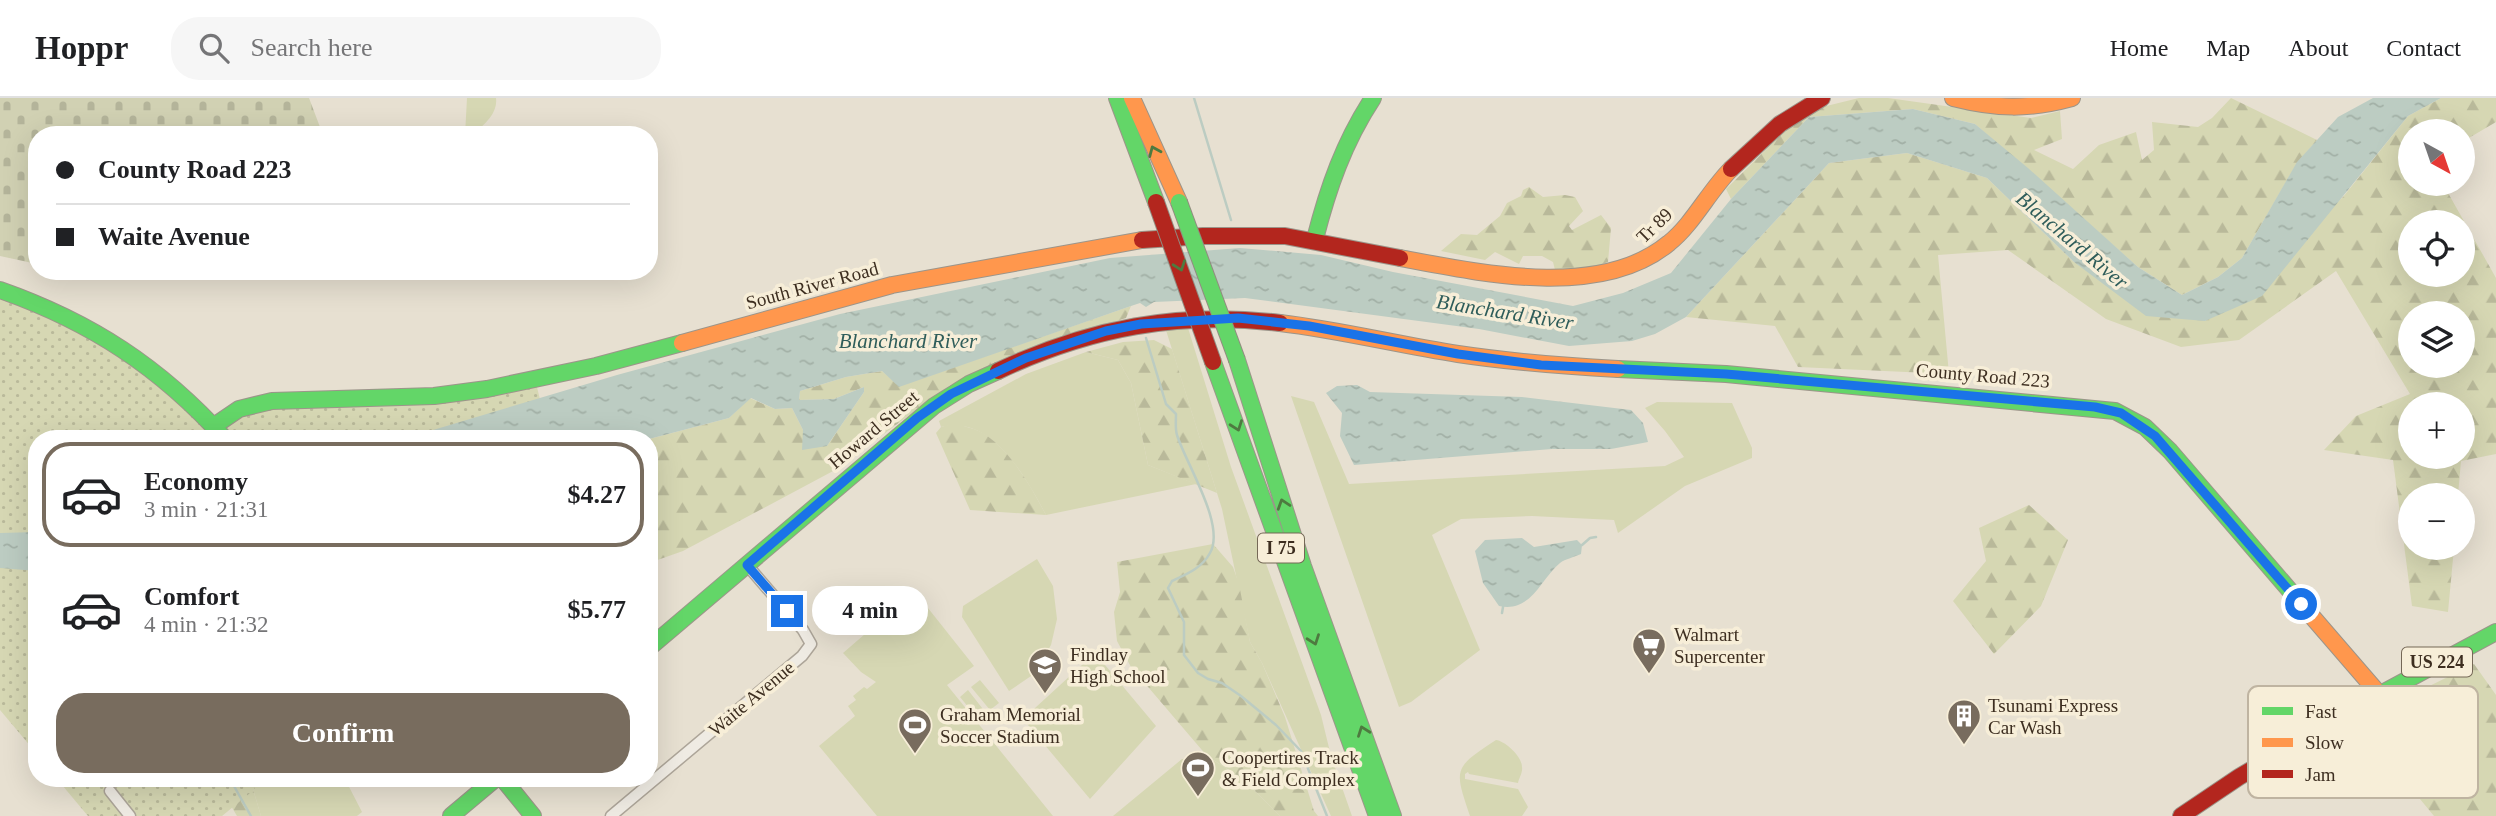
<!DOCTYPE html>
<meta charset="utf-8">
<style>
body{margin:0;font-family:Georgia,serif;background:#f6f6f6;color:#202124;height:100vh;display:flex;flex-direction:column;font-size:26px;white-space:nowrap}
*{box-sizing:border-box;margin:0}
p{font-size:23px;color:#757577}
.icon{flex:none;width:38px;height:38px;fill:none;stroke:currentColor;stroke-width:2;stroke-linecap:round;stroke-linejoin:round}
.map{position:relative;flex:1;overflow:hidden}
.sheet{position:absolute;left:28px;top:332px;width:630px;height:357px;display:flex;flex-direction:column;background:#fff;border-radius:28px;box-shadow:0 7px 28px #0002}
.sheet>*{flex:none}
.hud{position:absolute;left:28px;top:28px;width:630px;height:154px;border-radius:28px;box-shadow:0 7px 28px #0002;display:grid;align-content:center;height:154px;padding:0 28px;background:#fff}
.needle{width:46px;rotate:140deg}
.controls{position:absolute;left:2398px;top:21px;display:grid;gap:14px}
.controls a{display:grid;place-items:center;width:77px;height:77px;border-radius:50%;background:#fff;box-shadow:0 7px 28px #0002;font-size:35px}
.end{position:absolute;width:32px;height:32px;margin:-16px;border:9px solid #1a73e8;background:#fff;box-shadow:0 0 0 4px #fff}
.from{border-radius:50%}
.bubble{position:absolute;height:49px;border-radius:24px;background:#fff;box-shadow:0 7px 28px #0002;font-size:23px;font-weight:600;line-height:49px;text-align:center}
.hud b{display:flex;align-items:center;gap:24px;height:66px;font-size:26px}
.hud b+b{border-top:2px solid #e0e0e0}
.hud i{width:18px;height:18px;background:#202124}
ul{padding:12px 0 0;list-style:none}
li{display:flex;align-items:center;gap:21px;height:105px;margin:0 14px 10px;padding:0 14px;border:4px solid transparent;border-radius:28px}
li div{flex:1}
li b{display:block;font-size:26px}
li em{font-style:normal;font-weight:600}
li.active{border-color:#786c5e}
li>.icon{width:63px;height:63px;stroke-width:1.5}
.button{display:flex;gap:14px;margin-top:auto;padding:14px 28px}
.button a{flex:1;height:80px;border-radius:28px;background:#786c5e;color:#fff;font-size:28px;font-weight:600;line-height:80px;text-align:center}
header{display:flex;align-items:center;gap:42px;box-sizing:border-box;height:98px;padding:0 35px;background:#fff;border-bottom:2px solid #e0e0e0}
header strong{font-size:33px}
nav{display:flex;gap:38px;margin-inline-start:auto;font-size:24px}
.search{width:490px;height:63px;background:#f6f6f6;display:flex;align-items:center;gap:18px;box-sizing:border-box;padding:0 24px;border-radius:28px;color:#757577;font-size:26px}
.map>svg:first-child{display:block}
</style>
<header>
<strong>Hoppr</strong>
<div class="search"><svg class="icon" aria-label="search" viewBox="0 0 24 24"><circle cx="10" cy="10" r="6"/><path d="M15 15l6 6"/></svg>Search here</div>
<nav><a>Home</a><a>Map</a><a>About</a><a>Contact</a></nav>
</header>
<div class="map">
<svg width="2496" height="718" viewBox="0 0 2496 718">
<defs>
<pattern id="forest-firs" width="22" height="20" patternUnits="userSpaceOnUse" patternTransform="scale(1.75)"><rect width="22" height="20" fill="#d6d7b3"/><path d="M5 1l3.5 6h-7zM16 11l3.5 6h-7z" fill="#b9b99a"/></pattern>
<pattern id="cemetery-stones" width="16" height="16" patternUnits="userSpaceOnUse" patternTransform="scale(1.75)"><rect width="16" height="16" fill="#d1d1b3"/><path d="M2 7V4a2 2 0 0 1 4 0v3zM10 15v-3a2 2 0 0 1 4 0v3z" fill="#b4b49a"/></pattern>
<pattern id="park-dots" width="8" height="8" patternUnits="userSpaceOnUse" patternTransform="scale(1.75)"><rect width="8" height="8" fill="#d6d7b3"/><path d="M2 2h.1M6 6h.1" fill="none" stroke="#b9b99a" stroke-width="1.8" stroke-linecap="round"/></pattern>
<pattern id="water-ripples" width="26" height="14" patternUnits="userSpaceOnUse" patternTransform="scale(1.75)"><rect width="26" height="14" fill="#bcccc2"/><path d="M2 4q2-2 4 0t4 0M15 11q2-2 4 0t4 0" fill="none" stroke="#a2b0a6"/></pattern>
</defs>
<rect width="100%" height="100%" fill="#e7e0d1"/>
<path fill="#d6d7b3" d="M467,0H496C498,16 483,28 471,37H465Z
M1165,229L1188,230L1231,369L1321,617L1331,658L1352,718H1331L1262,565L1250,544L1222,411Z
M1086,254L1118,262L1131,285L1148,367L1196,386L1046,417C1026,380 992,316 941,329L939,323L1026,276Z
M1291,298L1314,304L1349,386L1665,368L1684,359L1665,333L1645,310L1657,304L1732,305L1752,350V360L1685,388L1618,435L1614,422L1532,418L1461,421L1432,437L1480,552L1411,604L1399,609Z
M1037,461L1053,488L1057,521L1051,547L1034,576L1009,593L962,519L963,508Z
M909,498L920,500L974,568L947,587L1053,718H877L819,648L855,618L848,608L856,602L853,598L864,589L867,591L876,584L861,574L843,555Z
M1095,555L1156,628L1090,701L1023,621Z
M980,582L999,605L990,612L971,589Z
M968,592L986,615L978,621L960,599Z
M1496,642C1505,643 1522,658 1522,669C1523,674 1519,680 1518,685L1469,676L1468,674L1465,676V681L1518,691L1528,709L1522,718H1470C1454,671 1453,670 1496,642Z
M1207,658L1243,681L1280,718H1113L1182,661Z
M250,681H345L362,714L357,718H261Z"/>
<path fill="url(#forest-firs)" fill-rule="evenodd" d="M1859,0H1888L2031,20L2060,13L2062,41L2034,52L2073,71L2099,47L2136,34L2142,62L2154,52L2152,24L2198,29L2212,20L2231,0L2317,42L2297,65L2242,160L2218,179L2182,197L2138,169L1975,26L1913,11L1809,19L1731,101L1726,91L1790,28L1814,11Z
M2441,0H2496V24L2462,44V33H2410V86H2443L2496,180V356L2461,363L2458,397H2410V450H2454L2448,514L2412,508L2393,362L2324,352L2356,318L2410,296L2336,173L2239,242L2181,249L2106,221L2008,152L1938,157L1949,276L1798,269L1775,228L1686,219L1829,65L1907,55L1987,80L2074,164L2205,223L2343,99L2408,18ZM2410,124H2462V177H2410ZM2410,215H2462V268H2410ZM2410,306H2462V359H2410Z
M1529,89L1543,99L1565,97L1575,99L1583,113L1569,128L1572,132L1601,117L1611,130L1608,164L1594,169L1555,172L1553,164L1542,158H1523L1519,166L1495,154L1485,162L1441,153L1461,136L1477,137L1500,118L1507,105L1521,98L1523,92Z
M1131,208L1126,220L1041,247L950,287L835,372L683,453L649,465V341L729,320L750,300L775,311L792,310L803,332L827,348L864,294V289L834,301L799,302L800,293L846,279L882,273L899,288Z
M1154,242L1172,251L1217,395L1148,367L1131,285L1118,262L1086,254L1123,244Z
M955,325C965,329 978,331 986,337C1013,356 1031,389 1046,417L970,412L936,335L941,329Z
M2029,407L2068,442L2041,508L1994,556L1953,503L1986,463L1979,430Z
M1213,446L1233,469L1239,486L1250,544L1262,565L1285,619L1314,713L1318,718H1280L1243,681L1207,658L1131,569L1117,543L1114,514L1120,494L1117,464Z
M2474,566L2496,597V718H2434L2415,695L2460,674L2397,604Z
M215,681H250L261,718H237Z"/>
<path fill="url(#cemetery-stones)" d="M0,0H309L323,37H37V166L0,158Z"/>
<path fill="url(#park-dots)" d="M0,194L129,254L214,328L239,311L434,298L535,281L548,334L524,341H37V656L0,612Z
M57,681H250L255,691L222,718H88Z"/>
<path fill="url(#water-ripples)" d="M2373,0H2441L2408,18L2262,198L2205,223L2146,218L2074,164L1987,80L1907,55L1829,65L1686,219L1655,236L1632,243L1569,248L1479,231L1245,200L1154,204L1146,209L1140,205L1131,208L899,289L882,273L846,279L800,293L799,302L834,301L864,289V294L827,348L802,352L803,332L792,310L775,311L751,300L729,320L649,341H403L617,277L840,216L1110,160L1240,150L1321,157L1393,174L1573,208L1623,195L1671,175L1731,101L1809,19L1913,11L1975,26L2028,70L2138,169L2182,197L2218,179L2242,160L2297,64L2338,19Z
M1357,287L1370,294L1522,299L1631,312L1643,325L1648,344L1611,351H1552L1354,367L1340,338L1342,315L1326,295L1337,288Z
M37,434V473L0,470V435Z
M1522,440L1534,449L1577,442L1582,447L1581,456C1575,459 1565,461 1560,465C1540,482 1531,515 1499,508L1483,485L1475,453L1485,442Z"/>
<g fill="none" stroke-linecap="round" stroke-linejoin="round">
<path stroke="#bcccc2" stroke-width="2.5" d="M1194,0L1231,122
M1146,240L1166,306L1176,316C1176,323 1175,331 1177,337C1186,366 1226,427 1210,455C1202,470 1187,476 1172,483L1168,490L1184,524V557L1198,575L1208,581L1222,585L1241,598L1276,627L1301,653L1327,718
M1582,447L1590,440L1596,439
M1502,515L1503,509
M230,681L251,718"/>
<g stroke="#ada599" stroke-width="13">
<path id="street" d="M110,693L130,718
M611,718L802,558L811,546L803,532L747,467"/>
</g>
<g stroke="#9c958a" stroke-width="18">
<path id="fast" d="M1117,0L1156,104
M1315,141C1328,90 1344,44 1373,0
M0,192C91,224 160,269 225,341
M1237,262L1303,468L1393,718
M1213,264L1377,718
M1618,271L1726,276L2115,313L2145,329L2170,353L2303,508
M214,328L239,311L272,303L434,298L487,291L596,268L682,245
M649,550L934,308L969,286L998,273
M2364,605L2496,534
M503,681L533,718
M451,718L495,681"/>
</g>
<g stroke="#9c958a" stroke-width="18">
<path id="slow" d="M1132,0L1179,104
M1953,0C1997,11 2028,12 2072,0
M1400,160C1480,175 1601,202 1669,145C1693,126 1709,93 1731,71
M1280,225C1340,232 1399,247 1458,256C1511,264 1564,268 1618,271
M682,245L892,187L1142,142
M2303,508L2379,596"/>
</g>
<g stroke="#9c958a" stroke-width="18">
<path id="jam" d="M1731,71L1780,26L1822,0
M1142,142L1203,138H1285L1400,160
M998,273C1089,230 1179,213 1280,225
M2181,718L2239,679L2364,605"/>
</g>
<use href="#street" stroke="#efebe3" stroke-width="10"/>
<use href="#fast" stroke="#63d668" stroke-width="16"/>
<use href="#slow" stroke="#ff974d" stroke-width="16"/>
<use href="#jam" stroke="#b3261e" stroke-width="16"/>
<g stroke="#928b80" stroke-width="18" stroke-linecap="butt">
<path id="fast-bridge" d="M1179,104L1237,262"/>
</g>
<g stroke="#928b80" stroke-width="18" stroke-linecap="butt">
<path id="jam-bridge" d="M1156,104L1213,264"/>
</g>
<use href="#fast-bridge" stroke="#63d668" stroke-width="16"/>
<use href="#jam-bridge" stroke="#b3261e" stroke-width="16"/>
</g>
<defs><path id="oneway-chevron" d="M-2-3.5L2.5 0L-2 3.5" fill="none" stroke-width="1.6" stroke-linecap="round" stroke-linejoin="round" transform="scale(1.75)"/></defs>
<g stroke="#4e7a40">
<use href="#oneway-chevron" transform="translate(1154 53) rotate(-113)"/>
<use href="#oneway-chevron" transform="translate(1180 168) rotate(70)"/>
<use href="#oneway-chevron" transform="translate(1237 328) rotate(70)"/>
<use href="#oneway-chevron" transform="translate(1283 406) rotate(-108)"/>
<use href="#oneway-chevron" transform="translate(1314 542) rotate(70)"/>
<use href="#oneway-chevron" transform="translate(1363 633) rotate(-110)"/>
</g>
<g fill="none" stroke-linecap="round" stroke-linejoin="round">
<path stroke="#1a73e8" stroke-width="9" d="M787,513L747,467L917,320L951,296L1026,260L1106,233L1141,226L1238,220L1309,228L1458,256L1541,267L1726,276L2095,309L2121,315L2155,338L2301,506"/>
</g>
<defs>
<g id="supermarket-pin" transform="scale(1.75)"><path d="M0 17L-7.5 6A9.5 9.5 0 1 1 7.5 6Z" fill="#786c5e" stroke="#f7eed8"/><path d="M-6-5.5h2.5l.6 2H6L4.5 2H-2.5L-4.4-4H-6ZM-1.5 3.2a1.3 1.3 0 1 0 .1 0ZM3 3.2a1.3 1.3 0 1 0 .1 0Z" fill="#fff"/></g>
<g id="school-pin" transform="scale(1.75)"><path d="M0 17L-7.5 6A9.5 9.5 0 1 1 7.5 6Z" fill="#786c5e" stroke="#f7eed8"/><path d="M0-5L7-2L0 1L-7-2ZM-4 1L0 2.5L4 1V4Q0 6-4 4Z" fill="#fff"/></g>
<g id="building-pin" transform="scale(1.75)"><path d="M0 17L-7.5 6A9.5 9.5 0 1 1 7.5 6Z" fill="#786c5e" stroke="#f7eed8"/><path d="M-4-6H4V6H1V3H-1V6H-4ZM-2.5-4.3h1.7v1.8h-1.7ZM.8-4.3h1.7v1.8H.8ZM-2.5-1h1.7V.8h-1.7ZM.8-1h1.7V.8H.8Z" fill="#fff"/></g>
<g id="stadium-pin" transform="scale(1.75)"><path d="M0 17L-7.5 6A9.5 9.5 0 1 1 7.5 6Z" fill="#786c5e" stroke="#f7eed8"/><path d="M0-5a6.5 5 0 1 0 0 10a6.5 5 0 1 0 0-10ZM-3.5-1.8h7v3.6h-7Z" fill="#fff"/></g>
</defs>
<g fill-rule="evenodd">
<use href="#supermarket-pin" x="1649" y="547"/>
<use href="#school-pin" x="1045" y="567"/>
<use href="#building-pin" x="1964" y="618"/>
<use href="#stadium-pin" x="915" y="627"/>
<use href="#stadium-pin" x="1198" y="670"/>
</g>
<g text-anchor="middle" stroke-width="7" stroke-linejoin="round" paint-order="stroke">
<g fill="#f7eed8" stroke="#756857" stroke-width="2">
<rect x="1258" y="435.5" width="46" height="29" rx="5"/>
<rect x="2402" y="549.5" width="70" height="29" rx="5"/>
</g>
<g font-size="18" font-weight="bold" fill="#3d2e20">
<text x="1281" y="456">I 75</text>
<text x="2437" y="570">US 224</text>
</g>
<g font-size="19" fill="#3d2e20" stroke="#f7eed8">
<text transform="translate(1654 127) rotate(-44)" y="7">Tr 89</text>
<text transform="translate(812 187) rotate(-15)" y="7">South River Road</text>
<text transform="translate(1983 277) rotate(5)" y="7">County Road 223</text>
<text transform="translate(873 331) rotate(-40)" y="7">Howard Street</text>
<text transform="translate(751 600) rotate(-40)" y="7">Waite Avenue</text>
</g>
<g font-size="19" fill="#3d2e20" stroke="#f7eed8" text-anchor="start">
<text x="1674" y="543">Walmart<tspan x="1674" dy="22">Supercenter</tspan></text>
<text x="1070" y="563">Findlay<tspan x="1070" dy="22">High School</tspan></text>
<text x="1988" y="614">Tsunami Express<tspan x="1988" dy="22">Car Wash</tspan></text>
<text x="940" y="623">Graham Memorial<tspan x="940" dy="22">Soccer Stadium</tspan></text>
<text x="1222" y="666">Coopertires Track<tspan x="1222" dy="22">&amp; Field Complex</tspan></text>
</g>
<g font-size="21" font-style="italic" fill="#2f5d5a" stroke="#f7eed8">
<text transform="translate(2072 142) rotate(40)" y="7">Blanchard River</text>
<text transform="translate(1505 214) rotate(9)" y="7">Blanchard River</text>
<text x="908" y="250">Blanchard River</text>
</g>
</g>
<rect x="2248" y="588" width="230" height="112" rx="10" fill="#f7eed8" stroke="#bfb4a1" stroke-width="2"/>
<rect x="2262" y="609" width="31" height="8" fill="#63d668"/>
<rect x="2262" y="640" width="31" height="9" fill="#ff974d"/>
<rect x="2262" y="672" width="31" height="8" fill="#b3261e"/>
<g font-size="19" fill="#3d2e20">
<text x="2305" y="620">Fast</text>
<text x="2305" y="651">Slow</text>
<text x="2305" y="683">Jam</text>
</g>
</svg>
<div class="controls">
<a><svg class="needle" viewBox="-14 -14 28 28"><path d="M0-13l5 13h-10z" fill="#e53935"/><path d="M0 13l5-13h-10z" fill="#757577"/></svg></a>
<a><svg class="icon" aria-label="locate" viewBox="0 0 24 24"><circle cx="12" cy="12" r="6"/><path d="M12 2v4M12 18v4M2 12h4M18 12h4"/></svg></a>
<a><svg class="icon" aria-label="layers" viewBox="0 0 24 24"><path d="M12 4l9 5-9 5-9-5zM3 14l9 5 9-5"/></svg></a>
<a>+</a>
<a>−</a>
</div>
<i class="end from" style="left:2301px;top:506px"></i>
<i class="end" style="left:787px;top:513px"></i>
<div class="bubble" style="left:812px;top:488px;width:116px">4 min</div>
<div class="hud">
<b><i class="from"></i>County Road 223</b>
<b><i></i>Waite Avenue</b>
</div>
<section class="sheet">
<ul>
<li class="active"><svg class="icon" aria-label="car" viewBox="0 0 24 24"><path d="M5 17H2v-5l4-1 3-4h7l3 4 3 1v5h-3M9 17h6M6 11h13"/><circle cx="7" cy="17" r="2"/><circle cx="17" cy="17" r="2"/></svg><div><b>Economy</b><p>3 min · 21:31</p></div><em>$4.27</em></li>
<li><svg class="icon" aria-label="car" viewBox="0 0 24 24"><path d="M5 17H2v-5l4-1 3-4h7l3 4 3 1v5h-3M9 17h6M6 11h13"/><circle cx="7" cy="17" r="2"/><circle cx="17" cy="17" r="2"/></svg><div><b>Comfort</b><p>4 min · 21:32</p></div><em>$5.77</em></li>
</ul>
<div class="button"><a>Confirm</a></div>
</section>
</div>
